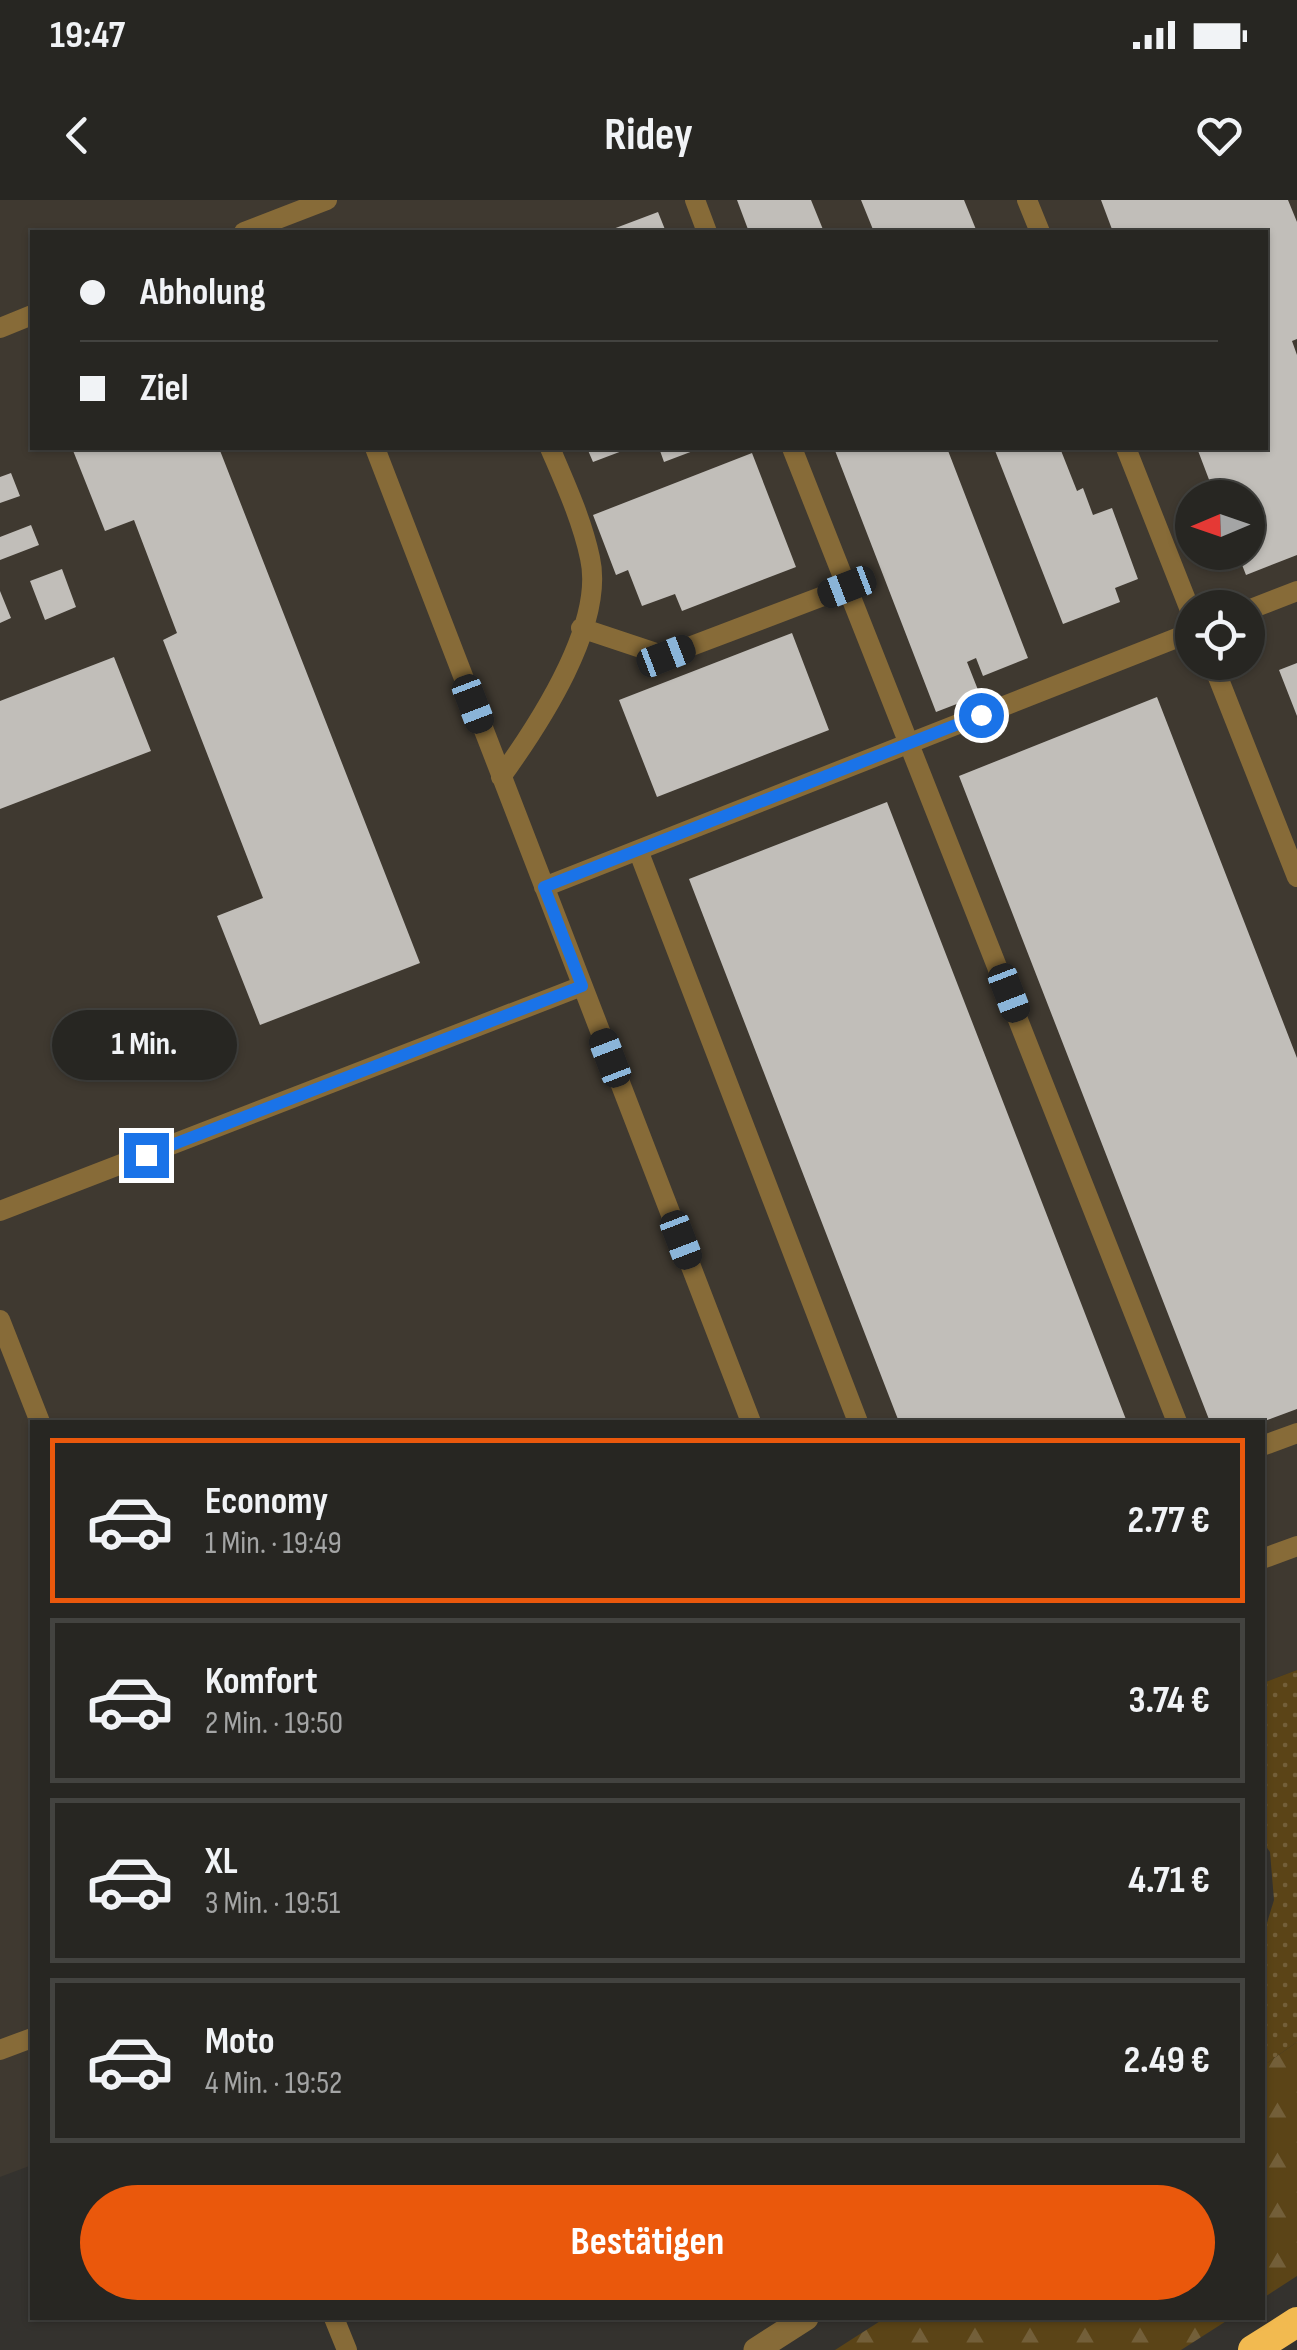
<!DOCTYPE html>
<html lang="de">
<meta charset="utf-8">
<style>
body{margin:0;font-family:"Sofia Sans Condensed",sans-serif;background:#2f2e2a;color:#f1f3f6;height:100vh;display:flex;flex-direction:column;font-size:38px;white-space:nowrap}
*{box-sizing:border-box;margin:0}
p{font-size:32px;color:#a4a5a5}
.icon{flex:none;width:55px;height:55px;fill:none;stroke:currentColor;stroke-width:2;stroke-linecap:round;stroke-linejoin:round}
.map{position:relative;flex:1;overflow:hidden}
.drawer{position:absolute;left:30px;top:1220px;width:1235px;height:900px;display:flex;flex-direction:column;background:#272622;border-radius:0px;box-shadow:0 2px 8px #0004,0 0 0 2px #434340}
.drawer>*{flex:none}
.banner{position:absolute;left:30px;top:30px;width:1238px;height:220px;border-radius:0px;box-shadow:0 2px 8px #0004,0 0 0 2px #434340;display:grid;align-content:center;height:220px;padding:0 50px;background:#272622}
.needle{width:65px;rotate:268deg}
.fabs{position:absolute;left:1175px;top:280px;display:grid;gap:20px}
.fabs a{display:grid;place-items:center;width:90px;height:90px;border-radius:50%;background:#272622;box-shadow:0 2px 8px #0004,0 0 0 2px #434340;font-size:50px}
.end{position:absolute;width:45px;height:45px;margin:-22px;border:12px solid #1a73e8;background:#fff;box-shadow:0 0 0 5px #fff}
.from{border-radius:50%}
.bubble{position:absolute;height:70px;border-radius:35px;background:#272622;box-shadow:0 2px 8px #0004,0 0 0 2px #434340;font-size:32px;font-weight:700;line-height:70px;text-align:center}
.car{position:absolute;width:30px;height:60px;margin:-30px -15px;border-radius:12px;box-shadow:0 0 8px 2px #0007;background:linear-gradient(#222 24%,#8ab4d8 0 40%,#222 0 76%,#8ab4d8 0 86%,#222 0)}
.banner b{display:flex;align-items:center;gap:35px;height:95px;font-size:38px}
.banner b+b{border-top:2px solid #434340}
.banner i{width:25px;height:25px;background:#f1f3f6}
ul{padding:18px 0 0;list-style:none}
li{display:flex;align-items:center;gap:30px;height:165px;margin:0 20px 15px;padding:0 30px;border:5px solid #434340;border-radius:0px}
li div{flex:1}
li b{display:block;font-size:38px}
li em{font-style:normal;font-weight:700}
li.on{border-color:#ea580c}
li>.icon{width:90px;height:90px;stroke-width:1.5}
.primary-button{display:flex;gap:20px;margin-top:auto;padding:20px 50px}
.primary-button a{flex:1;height:115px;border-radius:60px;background:#ea580c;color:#fff;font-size:40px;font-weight:700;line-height:115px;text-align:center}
.status{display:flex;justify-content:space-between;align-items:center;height:70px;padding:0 50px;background:#272622;direction:ltr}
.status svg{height:28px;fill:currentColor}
header{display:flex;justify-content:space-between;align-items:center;height:130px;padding:0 50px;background:#272622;font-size:45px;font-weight:700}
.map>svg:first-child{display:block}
</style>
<div class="status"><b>19:47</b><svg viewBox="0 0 49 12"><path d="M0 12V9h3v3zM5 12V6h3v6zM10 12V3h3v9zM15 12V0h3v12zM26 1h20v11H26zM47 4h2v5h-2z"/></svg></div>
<header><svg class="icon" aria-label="back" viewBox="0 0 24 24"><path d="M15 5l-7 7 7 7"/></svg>Ridey<svg class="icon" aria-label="heart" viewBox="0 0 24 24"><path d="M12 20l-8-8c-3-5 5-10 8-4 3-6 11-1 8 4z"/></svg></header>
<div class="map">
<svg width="1297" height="2150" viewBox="0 0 1297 2150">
<defs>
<pattern id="grass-dots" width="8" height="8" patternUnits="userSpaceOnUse" patternTransform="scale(2.5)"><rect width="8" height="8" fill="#5b4417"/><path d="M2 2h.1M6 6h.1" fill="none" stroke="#735f39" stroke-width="1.8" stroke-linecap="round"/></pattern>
<pattern id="forest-firs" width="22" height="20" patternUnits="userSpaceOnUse" patternTransform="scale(2.5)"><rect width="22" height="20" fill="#5b4417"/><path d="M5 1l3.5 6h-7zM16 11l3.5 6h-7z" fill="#735f39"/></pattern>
</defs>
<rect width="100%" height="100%" fill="#34322e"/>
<path fill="#3f3930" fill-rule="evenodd" d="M0,0H1297V1470L1263,1483L1262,1222H32V1965L0,1977ZM32,32H1265V248H32ZM1192,298H1248V352H1192ZM1192,408H1248V462H1192Z"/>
<path fill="url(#grass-dots)" d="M1297,1470V1842L1263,1866V1736L1274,1700L1270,1652L1262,1641L1263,1483Z"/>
<path fill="url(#forest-firs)" d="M1297,1842V2076L1263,2098V1866Z
M885,2118H1231L1181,2150H835Z"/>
<path fill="#c1beb9" d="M737,0H811L824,32H749Z
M861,0H964L977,32H874Z
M1101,0H1288L1297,22V139L1292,141L1297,155V355L1246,375L1237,352H1248V298H1216L1197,248H1265V32H1113Z
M658,12L666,32H605Z
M72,248H219L420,763L260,825L217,716L263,698L163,440L177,433L134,320L105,331Z
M587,248H630L593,262Z
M659,248H701L664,262Z
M834,248H947L1028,458L983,476L976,458L967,462L980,495L936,512Z
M994,248H1060L1077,291L1083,288L1093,315L1112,308L1138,379L1115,388L1120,402L1063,424Z
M752,253L796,367L682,411L675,394L642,406L628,370L616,375L593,315Z
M11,273L20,296L0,303V277Z
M31,325L39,345L0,360V337Z
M62,369L76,407L45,420L30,381Z
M0,391L11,418L0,423Z
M792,433L829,530L657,597L619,500Z
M114,457L151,551L0,609V501Z
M1297,463V516L1279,470Z
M1157,497L1297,858V1209L1262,1222H1210L959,576Z
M887,602L1127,1222H899L689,679Z"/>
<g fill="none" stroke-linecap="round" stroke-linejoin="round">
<path stroke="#876b38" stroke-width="20" d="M695,0L707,32
M1027,0L1040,32
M244,32L327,0
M0,128L32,115
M375,248L751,1222
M792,248L1177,1222
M1126,248L1192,415
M1248,410L1297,391
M581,428L665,456L847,387
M1212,462L1297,677
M501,577C539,524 605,425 590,358C582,320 565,283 550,248
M638,650L858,1222
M544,687L1192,432
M0,1011L582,786
M0,1120L40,1222
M1262,1246L1297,1233
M1262,1359L1297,1346
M0,1850L32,1838
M334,2118L347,2150"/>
<path stroke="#876b38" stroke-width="25" d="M756,2150L806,2118"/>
<path stroke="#f2ba50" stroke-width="30" d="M1253,2150L1297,2122"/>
</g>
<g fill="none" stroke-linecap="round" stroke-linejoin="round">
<path stroke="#1a73e8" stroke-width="12" d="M146,955L582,786L544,687L981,515"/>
</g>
</svg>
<div class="fabs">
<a><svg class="needle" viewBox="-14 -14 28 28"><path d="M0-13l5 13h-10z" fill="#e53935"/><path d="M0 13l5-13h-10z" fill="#a4a5a5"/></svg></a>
<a><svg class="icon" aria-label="locate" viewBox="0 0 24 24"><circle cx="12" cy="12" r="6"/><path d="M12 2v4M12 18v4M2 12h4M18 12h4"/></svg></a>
</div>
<i class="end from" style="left:981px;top:515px"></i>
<i class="end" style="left:146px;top:955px"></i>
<div class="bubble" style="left:52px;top:810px;width:185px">1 Min.</div>
<i class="car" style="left:847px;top:387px;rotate:249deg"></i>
<i class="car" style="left:666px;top:456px;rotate:69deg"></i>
<i class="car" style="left:473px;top:504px;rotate:159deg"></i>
<i class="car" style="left:1009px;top:793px;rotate:159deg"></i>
<i class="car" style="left:610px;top:858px;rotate:339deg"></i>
<i class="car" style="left:681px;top:1040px;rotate:159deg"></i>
<div class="banner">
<b><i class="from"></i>Abholung</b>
<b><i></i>Ziel</b>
</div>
<section class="drawer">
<ul>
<li class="on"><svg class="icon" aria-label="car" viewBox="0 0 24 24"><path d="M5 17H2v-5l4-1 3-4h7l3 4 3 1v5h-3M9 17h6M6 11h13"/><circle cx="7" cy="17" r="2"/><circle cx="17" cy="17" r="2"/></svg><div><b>Economy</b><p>1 Min. · 19:49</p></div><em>2.77 €</em></li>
<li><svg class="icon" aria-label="car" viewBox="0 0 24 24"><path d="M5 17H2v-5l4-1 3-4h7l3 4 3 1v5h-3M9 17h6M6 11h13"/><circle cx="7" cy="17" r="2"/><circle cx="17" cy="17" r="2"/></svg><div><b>Komfort</b><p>2 Min. · 19:50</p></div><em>3.74 €</em></li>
<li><svg class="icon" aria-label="car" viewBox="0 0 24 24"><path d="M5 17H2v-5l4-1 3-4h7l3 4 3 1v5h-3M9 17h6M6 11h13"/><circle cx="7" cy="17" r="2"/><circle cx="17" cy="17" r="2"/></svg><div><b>XL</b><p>3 Min. · 19:51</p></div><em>4.71 €</em></li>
<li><svg class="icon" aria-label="car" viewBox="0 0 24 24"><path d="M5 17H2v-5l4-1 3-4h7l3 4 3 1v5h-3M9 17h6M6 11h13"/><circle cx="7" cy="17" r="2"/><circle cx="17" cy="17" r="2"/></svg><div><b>Moto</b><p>4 Min. · 19:52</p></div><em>2.49 €</em></li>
</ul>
<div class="primary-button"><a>Bestätigen</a></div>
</section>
</div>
